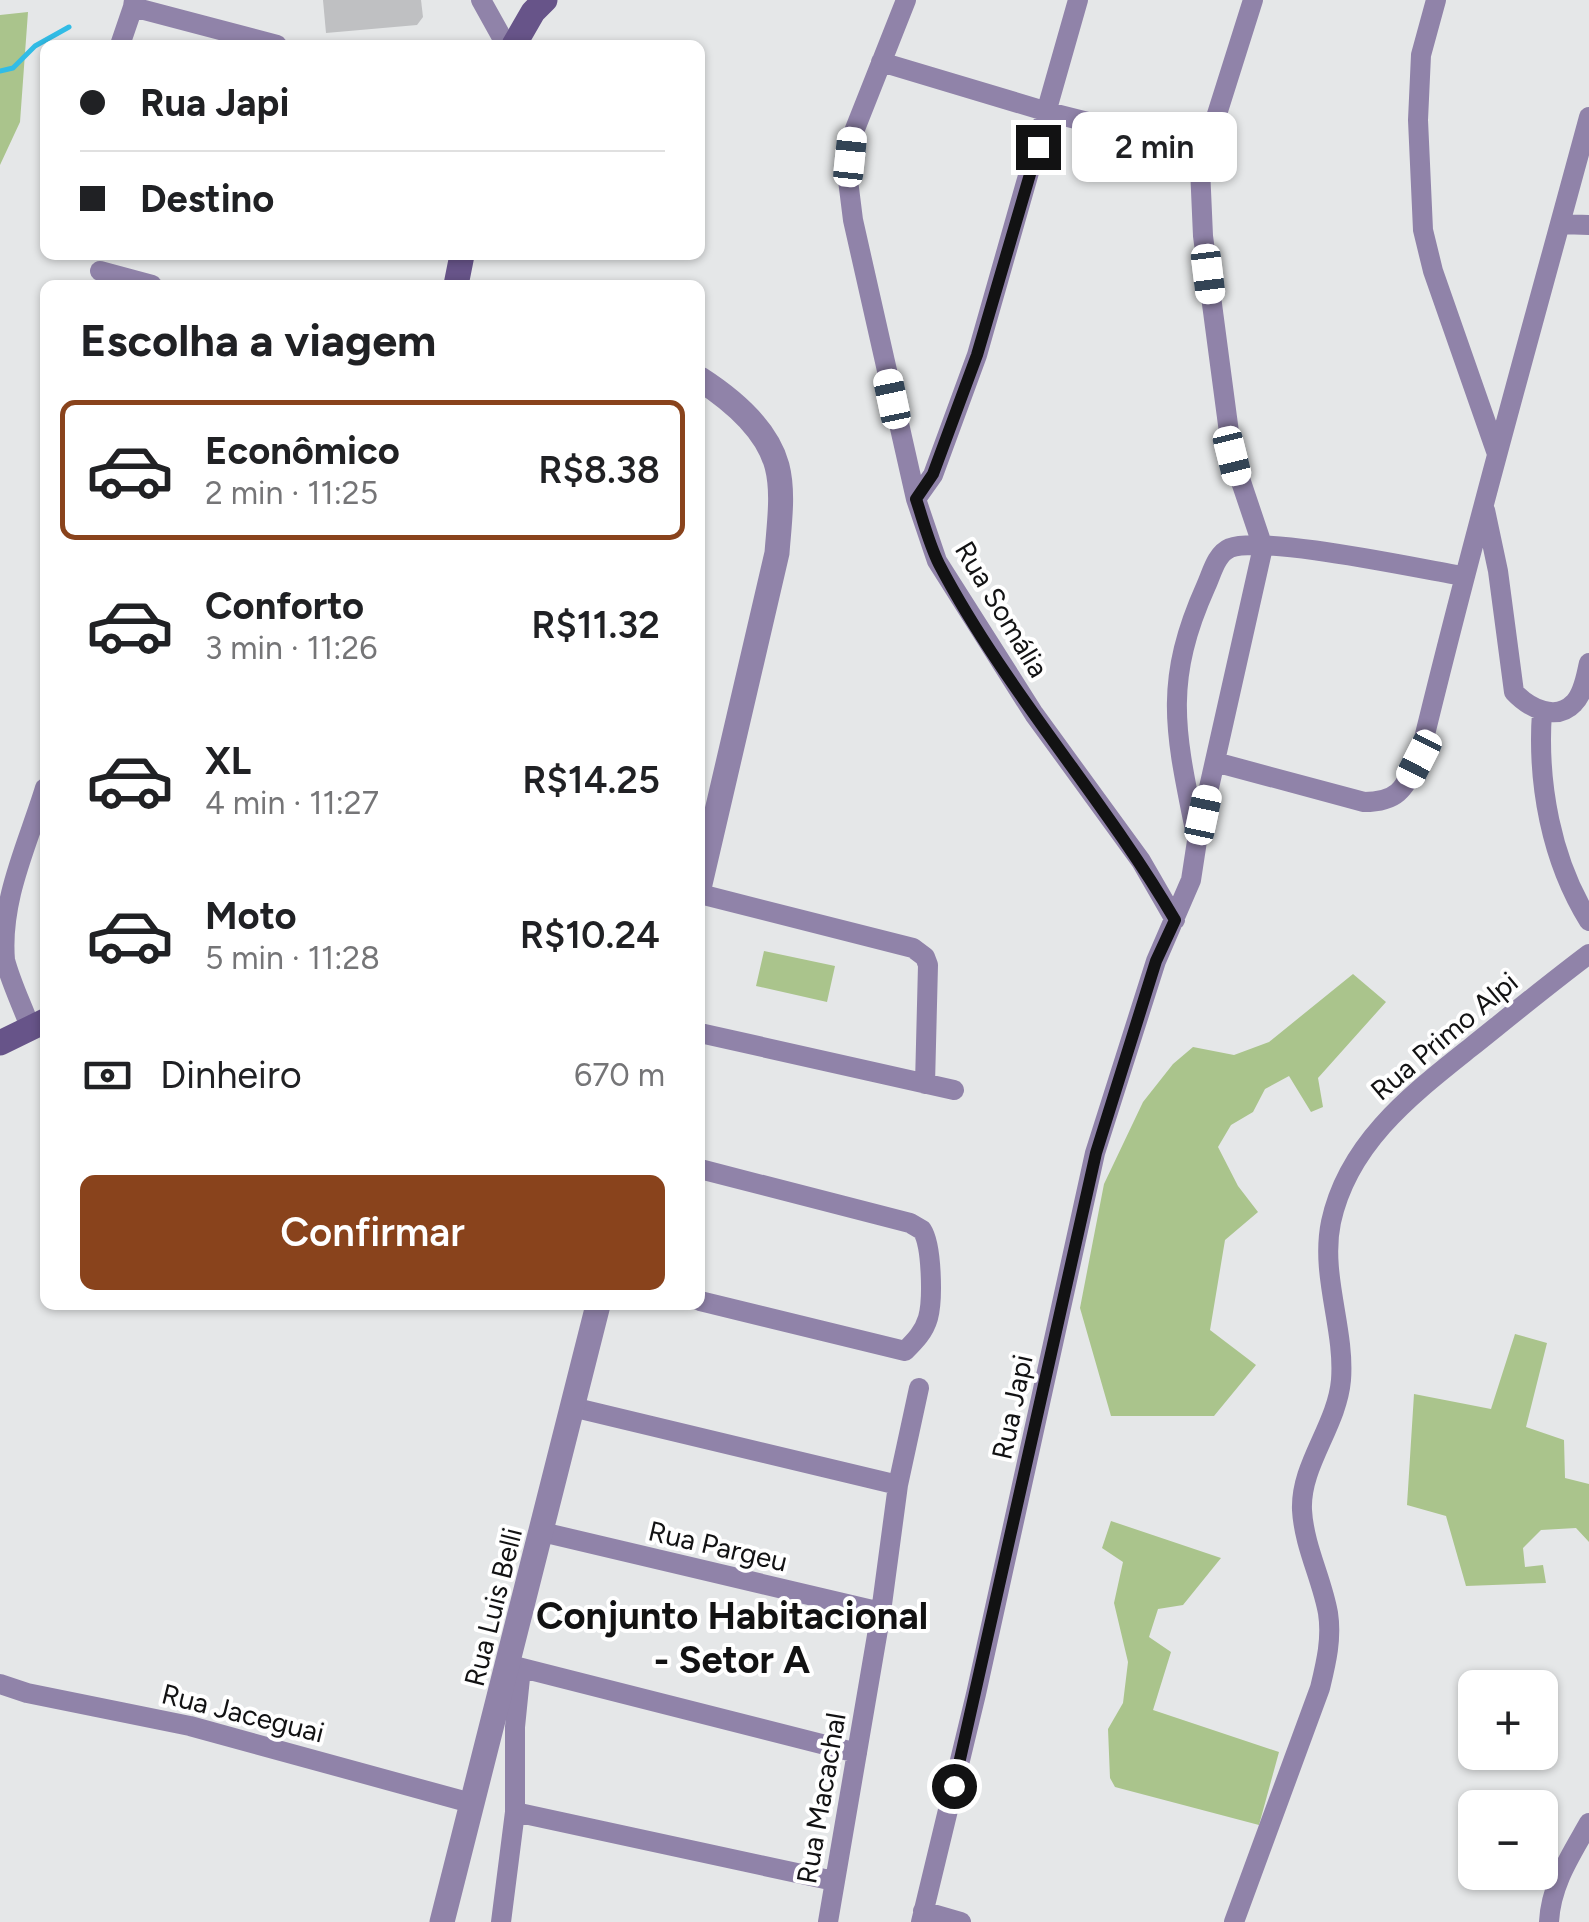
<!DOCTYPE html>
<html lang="pt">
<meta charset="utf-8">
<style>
body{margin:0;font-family:Figtree,sans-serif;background:#f2f2f2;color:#202124;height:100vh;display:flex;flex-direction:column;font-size:38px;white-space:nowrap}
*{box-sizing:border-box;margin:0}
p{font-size:32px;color:#757577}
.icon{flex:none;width:55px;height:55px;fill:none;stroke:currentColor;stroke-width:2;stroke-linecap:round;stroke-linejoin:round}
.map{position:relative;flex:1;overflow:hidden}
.details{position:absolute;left:40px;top:280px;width:665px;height:1030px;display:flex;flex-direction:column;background:#fff;border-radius:15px;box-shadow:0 2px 8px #0004}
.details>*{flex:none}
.banner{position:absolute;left:40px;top:40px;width:665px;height:220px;border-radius:15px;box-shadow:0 2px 8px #0004;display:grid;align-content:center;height:220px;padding:0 40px;background:#fff}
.tools{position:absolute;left:1458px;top:1670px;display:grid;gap:20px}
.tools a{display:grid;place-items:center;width:100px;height:100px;border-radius:15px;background:#fff;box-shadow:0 2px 8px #0004;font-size:50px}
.end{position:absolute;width:45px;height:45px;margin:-22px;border:12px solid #121213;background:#fff;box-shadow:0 0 0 5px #fff}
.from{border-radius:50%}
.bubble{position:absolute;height:70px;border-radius:15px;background:#fff;box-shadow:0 2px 8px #0004;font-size:32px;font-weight:600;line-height:70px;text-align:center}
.car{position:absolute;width:30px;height:60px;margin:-30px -15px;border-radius:12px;box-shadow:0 0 8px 2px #0007;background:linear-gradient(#fff 24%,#345 0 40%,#fff 0 76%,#345 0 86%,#fff 0)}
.banner b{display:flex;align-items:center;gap:35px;height:95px;font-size:38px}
.banner b+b{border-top:2px solid #e0e0e0}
.banner i{width:25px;height:25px;background:#202124}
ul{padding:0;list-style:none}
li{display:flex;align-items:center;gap:30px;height:140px;margin:0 20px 15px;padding:0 20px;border:5px solid transparent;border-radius:15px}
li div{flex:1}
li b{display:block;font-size:38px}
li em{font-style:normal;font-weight:600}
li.selected{border-color:#89431c}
li>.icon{width:90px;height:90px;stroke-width:1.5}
h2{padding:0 40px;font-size:45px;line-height:120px}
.pay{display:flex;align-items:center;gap:25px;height:110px;padding:0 40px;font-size:38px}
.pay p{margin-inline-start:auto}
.action{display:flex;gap:20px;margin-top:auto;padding:20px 40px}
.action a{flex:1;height:115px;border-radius:15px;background:#89431c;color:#fff;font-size:40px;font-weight:600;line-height:115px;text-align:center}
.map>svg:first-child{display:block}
</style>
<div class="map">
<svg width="1589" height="1922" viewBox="0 0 1589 1922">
<rect width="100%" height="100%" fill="#e5e7e8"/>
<path fill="#aac48c" d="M28,12L20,122L0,165V15Z
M764,951L835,966L827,1002L756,986Z
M1353,974L1386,1002L1318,1078L1323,1107L1311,1112L1289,1076L1265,1089L1253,1112L1231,1125L1218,1147L1238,1186L1258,1212L1225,1240L1210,1330L1256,1365L1214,1416H1111L1080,1308L1104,1184L1143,1102L1173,1064L1193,1047L1234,1055L1269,1042Z
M1515,1334L1547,1343L1526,1427L1564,1440L1565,1478L1589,1484V1542L1576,1528L1541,1530L1523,1548L1525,1567L1543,1565L1546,1583L1466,1586L1446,1516L1407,1505L1414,1394L1491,1409Z
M1111,1521L1221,1558L1183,1605L1158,1609L1149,1637L1171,1652L1153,1710L1279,1752L1259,1825L1115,1787L1110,1778L1108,1729L1123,1703L1128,1662L1114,1603L1123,1562L1102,1548Z"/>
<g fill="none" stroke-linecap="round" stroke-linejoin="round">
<path stroke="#31bce6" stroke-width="5" d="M0,71L13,68L35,46L69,27"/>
</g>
<path fill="#bfc0c2" d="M323,0H421L423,17L417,25L326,33Z"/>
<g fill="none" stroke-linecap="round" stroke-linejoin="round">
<path stroke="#9083a9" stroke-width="20" d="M134,0L133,7L277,45
M481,0L506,45
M906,0L853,134L848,180L853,220L916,499L937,561L1034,714L1141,861L1175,920
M1253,0L1200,168L1203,236L1232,455L1263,547
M1436,0L1421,55L1418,120L1423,230L1433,271L1497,454
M120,45L133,7
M881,62L1048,112L1203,151
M1560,224L1589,225
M100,271L152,285
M916,499L933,475L977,355L1078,0
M1485,510L1498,571L1514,692C1529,708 1556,722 1574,703C1584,693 1586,675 1589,663
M1542,712C1537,783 1551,860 1589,921
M1215,762L1364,802C1399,802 1404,788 1419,759C1471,544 1531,331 1589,117
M1195,830C1175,731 1163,682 1206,586C1212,573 1216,554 1230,548C1264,535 1420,569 1463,576
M700,894L913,948L925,957L928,965L925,1084
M30,1027C22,1005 11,983 5,960C0,899 28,844 45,788
M700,1033L954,1090
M700,1169L910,1223L922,1230C932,1245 933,1300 928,1318C924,1332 915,1341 905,1351L700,1301
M572,1407L898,1485
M542,1532L881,1612
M510,1665L857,1753
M0,1684L27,1693L190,1726L471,1803
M515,1812L834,1881
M923,1911L961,1922
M501,1922L515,1812V1727L521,1668
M828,1922L881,1612L898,1485L919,1388
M921,1922L976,1694L1095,1153L1156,961L1191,880L1197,841L1263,547
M1234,1922L1320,1688C1326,1663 1332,1639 1328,1613C1322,1579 1304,1546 1302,1510C1300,1465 1337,1426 1341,1380C1345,1328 1320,1275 1331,1222C1348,1143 1411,1095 1470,1048C1510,1016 1549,984 1589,954
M1549,1922C1551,1884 1571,1855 1589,1823"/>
<path stroke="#9083a9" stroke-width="25" d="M700,379C731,399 767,429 777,466C784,493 779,525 777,553L700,884
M442,1922L598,1305"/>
<path stroke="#675489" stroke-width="25" d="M514,45L533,12L545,0
M456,285L462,255
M0,1043L45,1021"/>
</g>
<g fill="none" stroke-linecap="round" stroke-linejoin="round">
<path stroke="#121213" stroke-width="12" d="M954,1786L1096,1153L1156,961L1175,920C1103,797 1005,690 939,564C929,544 923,520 916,499L933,474L977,355L1038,147"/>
</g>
<g text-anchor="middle" stroke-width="8" stroke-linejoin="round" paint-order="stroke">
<g font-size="28" fill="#121213" stroke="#fff">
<text transform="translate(1002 609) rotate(59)" y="10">Rua Somália</text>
<text transform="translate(1444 1036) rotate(-40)" y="10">Rua Primo Alpi</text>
<text transform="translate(1012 1407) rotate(-78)" y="10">Rua Japi</text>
<text transform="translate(718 1546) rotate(13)" y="10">Rua Pargeu</text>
<text transform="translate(493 1607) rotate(-76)" y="10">Rua Luis Belli</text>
<text transform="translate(243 1713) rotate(14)" y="10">Rua Jaceguai</text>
<text transform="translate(821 1798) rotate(-80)" y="10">Rua Macachal</text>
</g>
<g font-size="38" font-weight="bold" fill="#121213" stroke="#fff">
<text x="732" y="1629">Conjunto Habitacional<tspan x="732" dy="44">- Setor A</tspan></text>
</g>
</g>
</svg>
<div class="tools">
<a>+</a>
<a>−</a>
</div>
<i class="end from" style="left:954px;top:1786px"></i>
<i class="end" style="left:1038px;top:147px"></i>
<div class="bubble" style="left:1072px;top:112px;width:165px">2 min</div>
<i class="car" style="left:850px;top:157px;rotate:6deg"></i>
<i class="car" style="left:1208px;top:274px;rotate:173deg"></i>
<i class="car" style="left:892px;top:399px;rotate:348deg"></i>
<i class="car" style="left:1232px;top:456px;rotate:166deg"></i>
<i class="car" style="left:1419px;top:759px;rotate:207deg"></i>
<i class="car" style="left:1203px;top:815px;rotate:12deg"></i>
<div class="banner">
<b><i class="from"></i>Rua Japi</b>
<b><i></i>Destino</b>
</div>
<section class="details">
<h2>Escolha a viagem</h2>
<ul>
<li class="selected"><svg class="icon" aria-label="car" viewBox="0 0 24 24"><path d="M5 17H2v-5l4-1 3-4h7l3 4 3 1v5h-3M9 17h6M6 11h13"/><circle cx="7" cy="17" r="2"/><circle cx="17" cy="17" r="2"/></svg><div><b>Econômico</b><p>2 min · 11:25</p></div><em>R$8.38</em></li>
<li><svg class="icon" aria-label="car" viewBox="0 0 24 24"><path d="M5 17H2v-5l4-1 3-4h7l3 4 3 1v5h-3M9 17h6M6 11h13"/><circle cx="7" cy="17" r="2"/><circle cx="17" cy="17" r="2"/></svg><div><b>Conforto</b><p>3 min · 11:26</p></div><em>R$11.32</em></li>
<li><svg class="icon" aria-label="car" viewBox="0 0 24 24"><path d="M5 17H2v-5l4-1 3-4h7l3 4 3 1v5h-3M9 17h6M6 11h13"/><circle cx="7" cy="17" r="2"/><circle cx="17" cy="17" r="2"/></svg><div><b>XL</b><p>4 min · 11:27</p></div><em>R$14.25</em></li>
<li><svg class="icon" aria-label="car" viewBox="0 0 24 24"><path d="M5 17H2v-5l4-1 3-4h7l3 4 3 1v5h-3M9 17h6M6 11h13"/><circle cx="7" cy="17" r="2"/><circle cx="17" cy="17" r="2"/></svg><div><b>Moto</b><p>5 min · 11:28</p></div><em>R$10.24</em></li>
</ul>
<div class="pay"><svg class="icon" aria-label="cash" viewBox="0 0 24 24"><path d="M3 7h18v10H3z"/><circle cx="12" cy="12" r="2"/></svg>Dinheiro<p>670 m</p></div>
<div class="action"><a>Confirmar</a></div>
</section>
</div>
